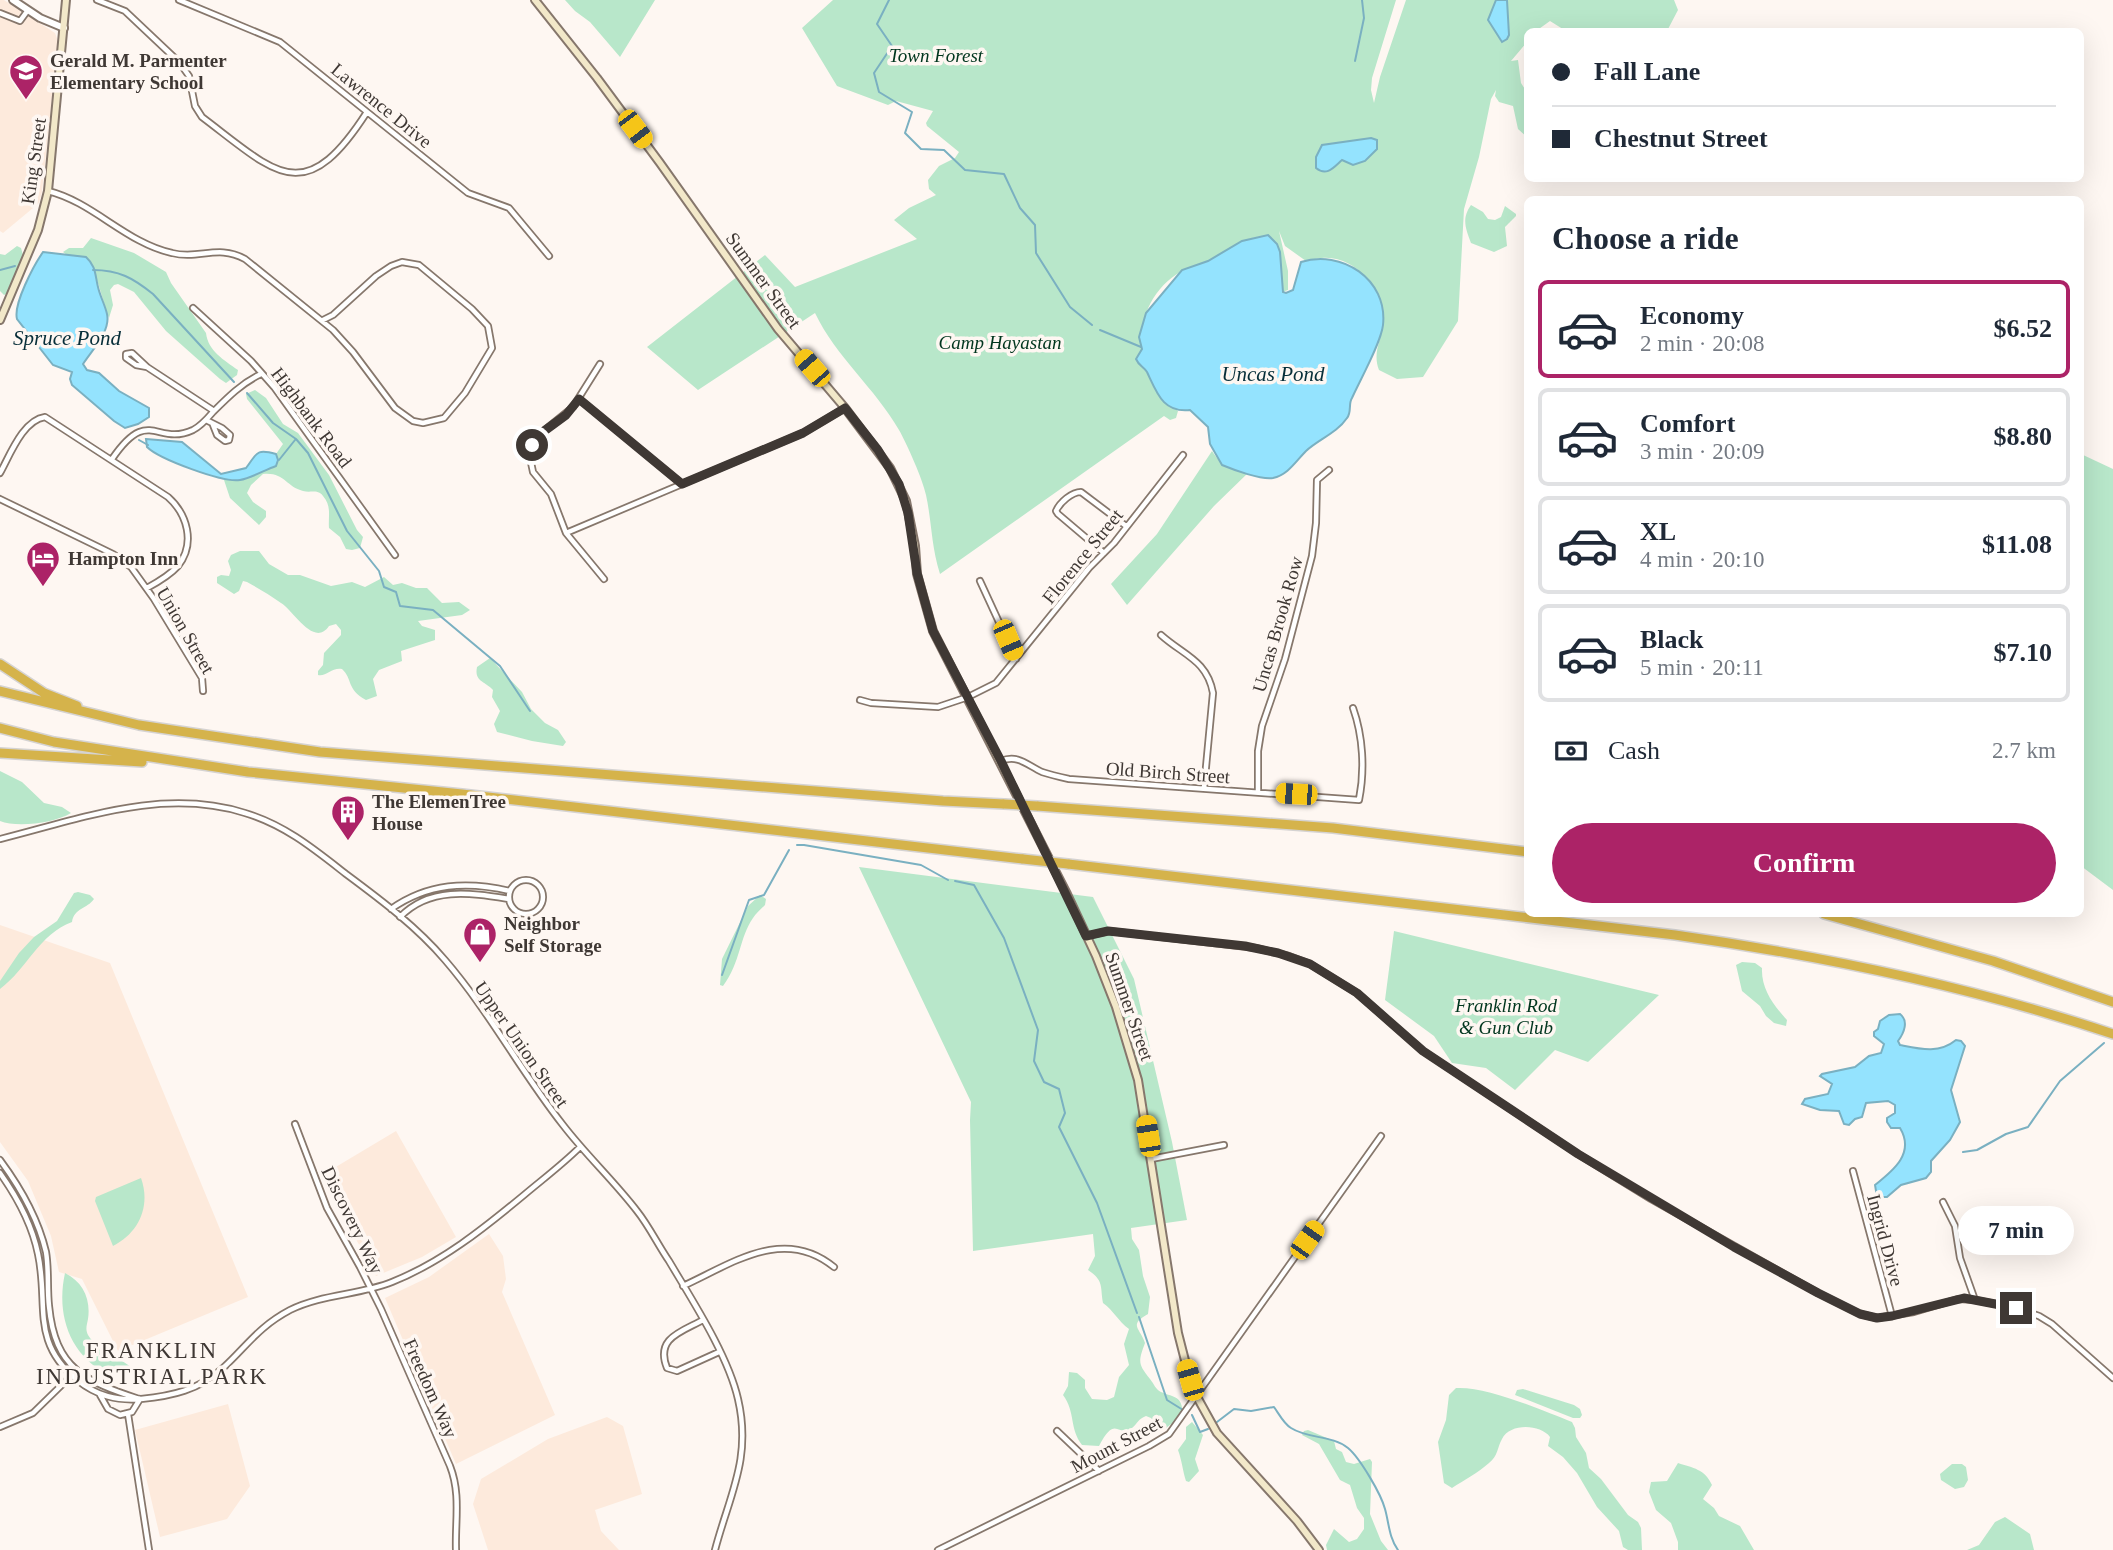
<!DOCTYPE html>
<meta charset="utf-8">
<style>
body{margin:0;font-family:"Times New Roman",serif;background:#f2f2f3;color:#1f2937;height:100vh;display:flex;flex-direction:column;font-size:26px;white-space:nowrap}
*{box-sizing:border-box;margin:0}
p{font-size:23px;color:#747a83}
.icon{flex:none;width:38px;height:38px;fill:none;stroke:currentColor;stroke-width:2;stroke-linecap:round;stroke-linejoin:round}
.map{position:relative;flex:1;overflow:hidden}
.drawer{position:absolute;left:1524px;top:196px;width:560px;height:721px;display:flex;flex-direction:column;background:#fff;border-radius:10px;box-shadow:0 7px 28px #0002}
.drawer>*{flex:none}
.hud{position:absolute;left:1524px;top:28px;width:560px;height:154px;border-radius:10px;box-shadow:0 7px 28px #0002;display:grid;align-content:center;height:154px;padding:0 28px;background:#fff}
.end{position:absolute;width:32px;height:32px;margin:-16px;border:9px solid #3f3834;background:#fff;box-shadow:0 0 0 4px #fff}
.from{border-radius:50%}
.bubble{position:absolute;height:49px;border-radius:24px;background:#fff;box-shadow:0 7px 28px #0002;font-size:23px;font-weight:600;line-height:49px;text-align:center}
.car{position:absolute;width:21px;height:42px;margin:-21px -10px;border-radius:9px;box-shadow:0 0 5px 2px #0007;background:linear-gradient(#f5c518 24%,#345 0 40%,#f5c518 0 76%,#345 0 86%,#f5c518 0)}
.hud b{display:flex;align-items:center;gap:24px;height:66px;font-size:26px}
.hud b+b{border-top:2px solid #e0e1e3}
.hud i{width:18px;height:18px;background:#1f2937}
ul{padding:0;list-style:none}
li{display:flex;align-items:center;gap:21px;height:98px;margin:0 14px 10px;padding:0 14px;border:4px solid #e0e1e3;border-radius:10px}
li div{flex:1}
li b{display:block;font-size:26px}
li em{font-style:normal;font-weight:600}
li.active{border-color:#ac2367}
li>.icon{width:63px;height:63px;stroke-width:1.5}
h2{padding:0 28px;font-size:32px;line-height:84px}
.pay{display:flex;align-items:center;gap:18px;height:77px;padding:0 28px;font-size:26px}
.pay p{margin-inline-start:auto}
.action{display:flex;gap:14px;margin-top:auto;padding:14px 28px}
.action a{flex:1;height:80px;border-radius:42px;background:#ac2367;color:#fff;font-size:28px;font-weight:600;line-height:80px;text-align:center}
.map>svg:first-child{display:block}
</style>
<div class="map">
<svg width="2113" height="1550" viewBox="0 0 2113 1550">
<rect width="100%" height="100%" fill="#fef7f2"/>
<path fill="#fdeadc" d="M0,0H4L55,33L58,41L42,192L39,203L3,233L0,231Z
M0,925L110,963L248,1297L118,1351L82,1279L59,1272L51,1236L28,1181L0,1142Z
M396,1131L456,1237L422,1257L376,1276L332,1195L324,1174Z
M489,1234L503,1256L506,1279L502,1292L555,1415L456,1464L385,1298L429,1277Z
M228,1404L250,1486L227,1519L160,1537L135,1430Z
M607,1417L623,1426L642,1494L595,1510L601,1531L619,1550H488L473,1504L481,1479L548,1439Z"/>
<path fill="#b8e7ca" d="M565,0H655L620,57L590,22L575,11Z
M833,0H1396L1372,78L1371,90L1374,103L1380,77L1406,0H1674L1678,10L1667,31H1566L1550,21L1536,31L1528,32V41L1511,61L1518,60L1521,83L1528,94L1526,127L1528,138L1518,129L1513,106L1499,102L1495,96L1496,90L1491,99L1479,157L1464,209L1458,321L1423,377L1397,379L1379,370C1372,352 1382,340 1383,322C1384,291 1356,255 1322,258C1317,258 1311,260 1306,261L1285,246L1279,231L1288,271V290L1279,293L1260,237C1241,238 1228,251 1211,259C1203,264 1194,265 1186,269C1156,283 1138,316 1142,349L1137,357L1141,366L1177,406L1175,408L1178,411L1176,418L1170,420L1164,416L940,574C931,545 932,523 926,495C923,480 907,444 899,430C875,388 836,357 815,313L698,390L647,347L765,255L795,287L917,239L894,220L909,208L936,195L929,189L928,180L939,166L955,158L959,152L927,126L926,123L933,111L896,101L888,105L837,86L802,28Z
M1471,205L1483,212L1488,219L1495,220L1501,217L1505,206L1516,214V216L1505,227L1507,246L1494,252L1471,243C1466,229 1461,219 1471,205Z
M91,238L134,253L166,272L171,283L206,333C208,351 224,360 238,370L237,375L226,383L220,379L166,331L134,292L118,284L114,285L110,290L113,305L109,318C101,297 98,274 86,257L67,255L63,252L69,248H83Z
M17,246L21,248L23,255L10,292L4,295L0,291V254L5,255Z
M255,390L266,398L283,424L298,433L329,475L357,530L363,537L360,548L352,550L346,549L340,537L329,528C328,517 332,506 323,496C318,489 310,493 303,491C286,487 285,472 263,474L251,485L247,493L253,502L266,511V517L259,525L230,498L224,480H243L276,466L278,460L276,454L283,444L247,399L246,394Z
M1212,451C1224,469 1229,468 1250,471L1214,506L1127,605L1111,584L1157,534Z
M2081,454L2113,469V890L2081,866Z
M240,551H259L269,564L288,575H300L331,586L352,582L365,587L384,577L393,585L402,583L416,588H427L442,603L459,602L470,610L462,615L418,621L422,626L435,630V640L401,651L402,661L379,670L373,679L377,696L366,700C346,689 353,679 342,669C332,667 326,677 318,675V671L323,665L324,653L341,635V630L336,624L329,626C314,648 294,611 281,603C270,595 258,588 247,582L243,581L239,591L234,594L217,583V577L221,575L229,576L231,570L228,561L231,555Z
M490,658L522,692L531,709L545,723L558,730L566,742L563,746L532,741L497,732L494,724L500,711L492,697L493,690C485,681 474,682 477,667Z
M0,771L22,782L44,803L62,807L71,813C55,823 17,828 0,821Z
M859,867L1093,897L1134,979L1172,1142L1187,1220L1131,1228L1132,1239L1139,1250L1143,1276L1150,1297L1148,1314C1128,1325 1140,1328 1145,1343C1138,1362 1138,1364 1150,1379C1154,1384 1156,1390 1161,1392C1175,1398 1182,1395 1183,1415L1166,1428L1159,1427L1151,1418L1146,1416C1138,1419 1138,1423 1132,1428C1118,1439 1116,1413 1099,1446L1082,1445C1069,1428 1076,1413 1063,1395L1068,1386L1069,1372L1077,1373L1085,1380V1388L1092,1399L1107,1400L1114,1397L1119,1377L1129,1365L1124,1344L1129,1329C1118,1321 1114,1311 1103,1303C1100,1285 1104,1281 1088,1270L1095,1256L1093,1234L973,1251L970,1120L971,1102Z
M78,892L90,895L94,899C87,909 74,908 72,922C39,934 27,969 0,989V981L19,953L34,937L57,921L74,893Z
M760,895L766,899L765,905C761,909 756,913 753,918C739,938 741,962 723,986L720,985L722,959L748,906Z
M1394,931L1659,995L1588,1062L1555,1050L1515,1090L1486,1068L1452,1063L1434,1036L1385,1000Z
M1742,962L1755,963L1762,968C1761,989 1774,1006 1787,1020L1786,1026L1774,1023L1766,1016L1760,1006L1742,991L1736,965Z
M141,1178C151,1206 139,1233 113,1246L95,1201L96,1197Z
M65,1273C83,1282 91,1299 88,1319C87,1325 85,1329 88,1335C99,1353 123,1358 137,1372L107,1374C69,1354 56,1314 65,1273Z
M1456,1388C1486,1386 1542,1410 1572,1422L1575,1428L1576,1437L1586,1453L1589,1468L1601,1479L1628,1515L1638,1522L1641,1528L1642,1550H1628L1623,1547L1619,1531L1597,1507L1577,1473L1563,1457L1548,1446L1550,1437C1540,1424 1510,1423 1502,1439C1497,1448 1498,1456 1489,1463C1478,1473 1464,1480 1452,1488L1444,1483L1438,1442L1446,1420L1449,1395Z
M1523,1389L1574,1405L1580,1409L1582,1415L1580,1418H1573L1515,1395L1517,1390Z
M1192,1422L1203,1435L1195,1459L1199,1471L1189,1482L1186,1481C1183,1472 1182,1461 1178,1450L1186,1439V1427Z
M1308,1430L1334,1441L1336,1449L1342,1452L1346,1462L1354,1464L1370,1459L1372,1462L1370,1514L1381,1541L1388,1550H1327L1326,1545L1334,1529L1349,1542L1357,1539L1364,1529V1518L1357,1508L1350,1485L1340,1480L1319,1444L1302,1435L1304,1431Z
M1678,1463C1693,1468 1705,1469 1712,1485L1703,1499L1714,1508L1719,1516L1740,1526L1754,1550H1678V1542L1671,1523L1656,1510L1649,1492L1651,1482L1667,1481Z
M1952,1464H1962L1966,1467L1968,1480L1964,1487L1955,1489L1941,1480L1940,1474Z
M2005,1517L2030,1534L2034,1550H1967L1979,1545L1995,1522Z"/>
<path fill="#94e3fe" stroke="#7ab0c1" stroke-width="2" d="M1496,0H1507L1509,35L1507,39L1502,42L1488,20Z
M1371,138L1377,140V149L1365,161L1353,165L1342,160C1334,167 1327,177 1316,168V157L1322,145Z
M1268,235L1277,244L1280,252L1283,292L1286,293L1293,290L1301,262C1341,249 1388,279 1383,325C1381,343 1360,380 1352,398C1348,404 1352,412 1347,418C1337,433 1319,439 1306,451C1296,461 1288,475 1273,478C1261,480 1234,470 1222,465L1210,444L1208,427L1190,410C1163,413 1157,393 1147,372C1143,366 1139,366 1136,359L1142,349L1139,337L1146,313L1182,270L1208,261L1242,241Z
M43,252L86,257C96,266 95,275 98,287C100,296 105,305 107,314C111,331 92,350 83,364L87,370L99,373L119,391L149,408V417L138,424L125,428L114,421L72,385L70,379L72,372L53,365L17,319C13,304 34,265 43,252Z
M146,439L182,442L221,474L246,468C257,454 255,448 276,454L278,460L276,466C265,470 251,478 240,480C223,483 159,459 147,447Z
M1900,1014C1909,1021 1904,1033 1898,1041L1900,1045C1920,1049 1939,1054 1956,1040L1961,1041L1965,1046L1951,1090L1960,1122L1950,1140L1931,1161V1172L1926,1178L1901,1185L1887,1197H1877L1875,1185C1894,1170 1915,1153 1900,1128H1891L1887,1122V1118L1895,1113V1105L1888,1101L1866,1103L1862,1117L1855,1119L1849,1125L1844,1124L1839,1111L1820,1110L1802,1104L1805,1099L1828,1094L1832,1084L1820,1076L1822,1074L1855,1067L1869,1056L1881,1053L1884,1044L1874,1036V1032L1878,1029L1880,1021L1889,1015Z"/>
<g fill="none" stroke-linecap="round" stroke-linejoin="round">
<path stroke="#7ab0c1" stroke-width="2" d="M889,0L877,24L892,46L874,73L879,92L912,112L905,133L921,149L944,150L965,170L1004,174L1020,208L1035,225L1036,253L1070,307L1092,325
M1355,61L1364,18L1362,0
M0,270L15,266
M93,270C119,270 133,278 153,294L234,382
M1100,330L1141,347
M247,393L273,423L296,439L308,453L347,531L379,571L384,587L396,592L400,606L433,610L500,666L530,711
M139,440L148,445
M279,460L295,440
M797,845H804L921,865L948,880
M955,881L974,885L1004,938L1038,1030L1034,1061L1044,1082L1059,1089L1065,1113L1059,1127L1097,1203L1137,1313
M722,975L749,900L764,895L789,850
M1963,1152L1977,1150L2006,1134L2028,1127L2060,1081L2104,1043
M1139,1317L1167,1400L1183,1410
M1192,1415L1200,1432L1208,1429
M1217,1422L1234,1409L1251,1411L1274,1407C1279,1414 1284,1424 1291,1428C1308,1439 1332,1435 1348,1448C1360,1458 1381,1494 1385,1509C1389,1523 1389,1538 1398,1550"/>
<g stroke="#86776c" stroke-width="8">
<path id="minor" d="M97,0L125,11L179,62L189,76L195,106L202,117C276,173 304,210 367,112
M179,0L280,42L468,193L509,208L549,256
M0,13L20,21L28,10
M48,191C93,202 126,243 172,253C199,260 218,244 245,259L333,330L353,352L395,408L413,421L423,423L444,418L465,393L492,348L488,326L472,309L419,265L402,262L391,266L376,276L333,315L323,320
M193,308L251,361L274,387L395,555
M600,364L573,407L536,437L529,453L533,472L551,494L566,533L604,579
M147,367L132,353L126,354V358L136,365L147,367L214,411
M579,399L682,484
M206,420L222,428L230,435L229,440L225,441L217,435L213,425
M112,459C149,405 156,447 193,430C201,426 207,419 213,412C228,397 242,383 261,374
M0,473C10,455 23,420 45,417L168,497C187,514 196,543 178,566C170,575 158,582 147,588
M0,499L113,554L131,567L154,599L202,678L203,691
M566,533L803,433L845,408
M1104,553L1058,514L1056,511C1060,502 1072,492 1081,492L1126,526
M980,581L1016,659
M1161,635C1183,655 1207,660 1213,693L1204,788
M860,700L871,703L938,707L968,697L996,683L1089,568L1114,543L1183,455
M1001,761C1018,754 1027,765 1042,772C1051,775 1060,777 1069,779L1359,800C1365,770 1363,736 1353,708
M1258,792V751L1262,726L1285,659L1312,556L1316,523L1317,480L1329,470
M0,839C80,819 163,787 245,813C285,825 314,849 346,874C381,900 417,927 445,960C489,1011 521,1072 563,1125C586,1155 614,1181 637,1211C649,1226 658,1245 669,1261C692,1300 728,1355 738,1399C752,1459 729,1496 715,1550
M509 897a17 17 0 1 1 34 0a17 17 0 1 1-34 0Z
M391,909C428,883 467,881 510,891
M400,917C430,886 471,893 509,899
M1086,936L1109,931L1256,948L1289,956L1310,964L1357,993L1423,1051L1578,1154L1651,1199L1820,1294L1860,1314L1877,1318L1914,1312L1958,1299L1975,1300L2016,1308L2039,1316L2052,1324L2113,1378
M295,1124L327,1208L360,1267L381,1309L450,1466C461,1494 455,1521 456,1550
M1151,1159L1224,1145
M0,1160C20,1187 38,1218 46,1252C49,1270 47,1288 49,1306C55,1369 85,1381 139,1399
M1853,1171L1892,1316
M0,1173C17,1197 32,1224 38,1254C49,1305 30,1341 77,1380C97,1396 117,1401 141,1399C172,1396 199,1390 223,1368C247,1346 258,1327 290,1310C322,1294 360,1295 392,1282C442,1262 483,1229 524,1195C543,1179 563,1164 580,1147
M1943,1202L1955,1226L1960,1258L1975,1300
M683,1286C733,1263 784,1226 834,1267
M703,1320C681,1332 655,1338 667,1368L677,1371L719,1352
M100,1395L108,1409L120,1415L132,1412L140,1399
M128,1414L149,1550
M0,1427L33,1413L74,1373
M1057,1431L1099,1471
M938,1550L1149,1446L1169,1434L1381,1136"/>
</g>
<g stroke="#86776c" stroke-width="10">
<path id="tertiary" d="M13,0L40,18L64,28"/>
</g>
<g stroke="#86776c" stroke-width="10">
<path id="secondary" d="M535,0L597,78L660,163L778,329L845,408L890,468L906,501L915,546L917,574L933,631L1067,894L1096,956L1116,1007L1138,1080L1178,1333L1190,1380L1197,1397L1217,1433L1297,1521L1319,1550
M0,320L38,230L48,191L66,0"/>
</g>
<g stroke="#d5d3d2" stroke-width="12">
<path id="motorway" d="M0,664L44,693L77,706
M0,691L139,725L320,752L943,801L1004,804
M0,728L54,742L248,772L462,794L1023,859
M0,753L142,762
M1037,806L1333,828L1528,852
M1068,864L1675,935C1824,956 1970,986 2113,1034
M1824,914L1993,961L2113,1002"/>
</g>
<use href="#minor" stroke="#fff" stroke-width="4.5"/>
<use href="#tertiary" stroke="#fff" stroke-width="6"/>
<use href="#secondary" stroke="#f2e8c9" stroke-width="6"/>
<use href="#motorway" stroke="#d5b34b" stroke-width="9"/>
<g stroke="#d5d3d2" stroke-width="12" stroke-linecap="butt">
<path id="motorway-bridge" d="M1004,804L1037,806
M1023,859L1068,864"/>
</g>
<use href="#motorway-bridge" stroke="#d5b34b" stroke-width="9"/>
</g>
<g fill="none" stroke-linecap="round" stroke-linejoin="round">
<path stroke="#3f3834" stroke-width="9" d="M532,445L536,437L566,415L579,399L682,484L803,433L845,408L878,450L899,484L908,513L917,573L933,631L1001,761L1086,936L1108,931L1245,946L1278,953L1310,964L1357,993L1423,1051L1578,1154L1734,1247L1818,1293L1860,1314L1877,1318L1892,1316L1964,1298L2016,1308"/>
</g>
<defs>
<g id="school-pin" transform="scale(1.75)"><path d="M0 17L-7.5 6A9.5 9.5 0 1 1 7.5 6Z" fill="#ac2367" stroke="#fef7f2"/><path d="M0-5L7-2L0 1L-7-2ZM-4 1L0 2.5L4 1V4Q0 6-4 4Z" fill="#fff"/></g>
<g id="hotel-pin" transform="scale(1.75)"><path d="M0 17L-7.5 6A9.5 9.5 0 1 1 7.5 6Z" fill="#ac2367" stroke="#fef7f2"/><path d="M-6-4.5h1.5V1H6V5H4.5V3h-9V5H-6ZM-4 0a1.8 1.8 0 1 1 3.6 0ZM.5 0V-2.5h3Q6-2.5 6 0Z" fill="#fff"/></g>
<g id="building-pin" transform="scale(1.75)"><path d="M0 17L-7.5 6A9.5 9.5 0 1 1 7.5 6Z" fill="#ac2367" stroke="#fef7f2"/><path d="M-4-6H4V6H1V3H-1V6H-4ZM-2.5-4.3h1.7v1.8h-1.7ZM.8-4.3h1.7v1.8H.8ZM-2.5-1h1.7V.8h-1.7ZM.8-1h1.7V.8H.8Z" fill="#fff"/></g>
<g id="shop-pin" transform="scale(1.75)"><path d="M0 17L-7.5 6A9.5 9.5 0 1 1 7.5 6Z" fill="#ac2367" stroke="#fef7f2"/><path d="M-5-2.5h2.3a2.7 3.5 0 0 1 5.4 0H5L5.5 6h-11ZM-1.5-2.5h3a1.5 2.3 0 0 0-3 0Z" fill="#fff"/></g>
</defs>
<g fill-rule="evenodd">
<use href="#school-pin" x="26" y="71"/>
<use href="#hotel-pin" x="43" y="558"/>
<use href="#building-pin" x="348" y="812"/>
<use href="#shop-pin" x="480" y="934"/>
</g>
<g text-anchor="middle" stroke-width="7" stroke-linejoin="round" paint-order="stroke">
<g font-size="19" font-style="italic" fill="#00361e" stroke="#fef7f2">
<text x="936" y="62">Town Forest</text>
<text x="1000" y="349">Camp Hayastan</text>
<text x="1506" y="1012">Franklin Rod<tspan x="1506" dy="22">&amp; Gun Club</tspan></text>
</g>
<g font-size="19" font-weight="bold" fill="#3f3834" stroke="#fef7f2" text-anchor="start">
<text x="50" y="67">Gerald M. Parmenter<tspan x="50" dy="22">Elementary School</tspan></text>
<text x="68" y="565">Hampton Inn</text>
<text x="372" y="808">The ElemenTree<tspan x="372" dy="22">House</tspan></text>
<text x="504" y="930">Neighbor<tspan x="504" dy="22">Self Storage</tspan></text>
</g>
<g font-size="19" fill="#3f3834" stroke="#fef7f2">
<text transform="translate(382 105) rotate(39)" y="7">Lawrence Drive</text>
<text transform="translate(33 161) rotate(-82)" y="7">King Street</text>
<text transform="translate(764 280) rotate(54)" y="7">Summer Street</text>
<text transform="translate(312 417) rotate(53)" y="7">Highbank Road</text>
<text transform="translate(1082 556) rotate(-51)" y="7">Florence Street</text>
<text transform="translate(1277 624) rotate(-74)" y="7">Uncas Brook Row</text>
<text transform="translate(186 630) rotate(60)" y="7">Union Street</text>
<text transform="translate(1168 772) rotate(4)" y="7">Old Birch Street</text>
<text transform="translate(1130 1006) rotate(71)" y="7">Summer Street</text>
<text transform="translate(522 1044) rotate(55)" y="7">Upper Union Street</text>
<text transform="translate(353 1220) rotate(64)" y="7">Discovery Way</text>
<text transform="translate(1886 1240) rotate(75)" y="7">Ingrid Drive</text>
<text transform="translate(431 1388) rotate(66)" y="7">Freedom Way</text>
<text transform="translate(1116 1444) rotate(-28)" y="7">Mount Street</text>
</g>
<g font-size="21" font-style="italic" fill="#072e39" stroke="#fef7f2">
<text x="67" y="345">Spruce Pond</text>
<text x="1273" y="381">Uncas Pond</text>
</g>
<g font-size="23" letter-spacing="2" fill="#3f3834" stroke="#fef7f2">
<text x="152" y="1358">FRANKLIN<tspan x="152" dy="26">INDUSTRIAL PARK</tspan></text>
</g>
</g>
</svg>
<i class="end from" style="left:532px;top:445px"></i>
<i class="end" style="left:2016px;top:1308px"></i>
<div class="bubble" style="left:1958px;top:1206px;width:116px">7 min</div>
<i class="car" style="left:635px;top:129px;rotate:143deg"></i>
<i class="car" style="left:812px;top:368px;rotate:319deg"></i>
<i class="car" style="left:1008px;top:640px;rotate:157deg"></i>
<i class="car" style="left:1296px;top:794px;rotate:273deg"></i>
<i class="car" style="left:1148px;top:1136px;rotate:351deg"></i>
<i class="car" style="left:1307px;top:1240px;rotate:35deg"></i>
<i class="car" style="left:1190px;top:1380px;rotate:344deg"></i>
<div class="hud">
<b><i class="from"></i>Fall Lane</b>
<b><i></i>Chestnut Street</b>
</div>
<section class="drawer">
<h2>Choose a ride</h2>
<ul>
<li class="active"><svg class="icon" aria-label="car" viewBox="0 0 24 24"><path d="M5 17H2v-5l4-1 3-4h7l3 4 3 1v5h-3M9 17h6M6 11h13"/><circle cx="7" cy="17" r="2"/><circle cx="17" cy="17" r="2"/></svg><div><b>Economy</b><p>2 min · 20:08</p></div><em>$6.52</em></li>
<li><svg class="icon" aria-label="car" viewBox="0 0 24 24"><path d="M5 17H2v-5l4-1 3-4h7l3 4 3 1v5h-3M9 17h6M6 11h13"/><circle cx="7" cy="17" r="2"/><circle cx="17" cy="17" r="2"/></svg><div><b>Comfort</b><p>3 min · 20:09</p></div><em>$8.80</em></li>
<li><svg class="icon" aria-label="car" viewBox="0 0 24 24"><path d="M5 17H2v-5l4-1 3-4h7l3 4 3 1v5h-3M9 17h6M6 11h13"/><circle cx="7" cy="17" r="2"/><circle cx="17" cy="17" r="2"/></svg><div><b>XL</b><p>4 min · 20:10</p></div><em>$11.08</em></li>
<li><svg class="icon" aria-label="car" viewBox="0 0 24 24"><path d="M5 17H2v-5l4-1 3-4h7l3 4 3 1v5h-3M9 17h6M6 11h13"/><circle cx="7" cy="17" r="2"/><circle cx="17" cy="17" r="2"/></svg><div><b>Black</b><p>5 min · 20:11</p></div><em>$7.10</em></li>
</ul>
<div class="pay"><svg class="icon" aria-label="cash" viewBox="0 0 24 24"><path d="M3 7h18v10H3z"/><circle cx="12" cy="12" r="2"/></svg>Cash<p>2.7 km</p></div>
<div class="action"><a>Confirm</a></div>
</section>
</div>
